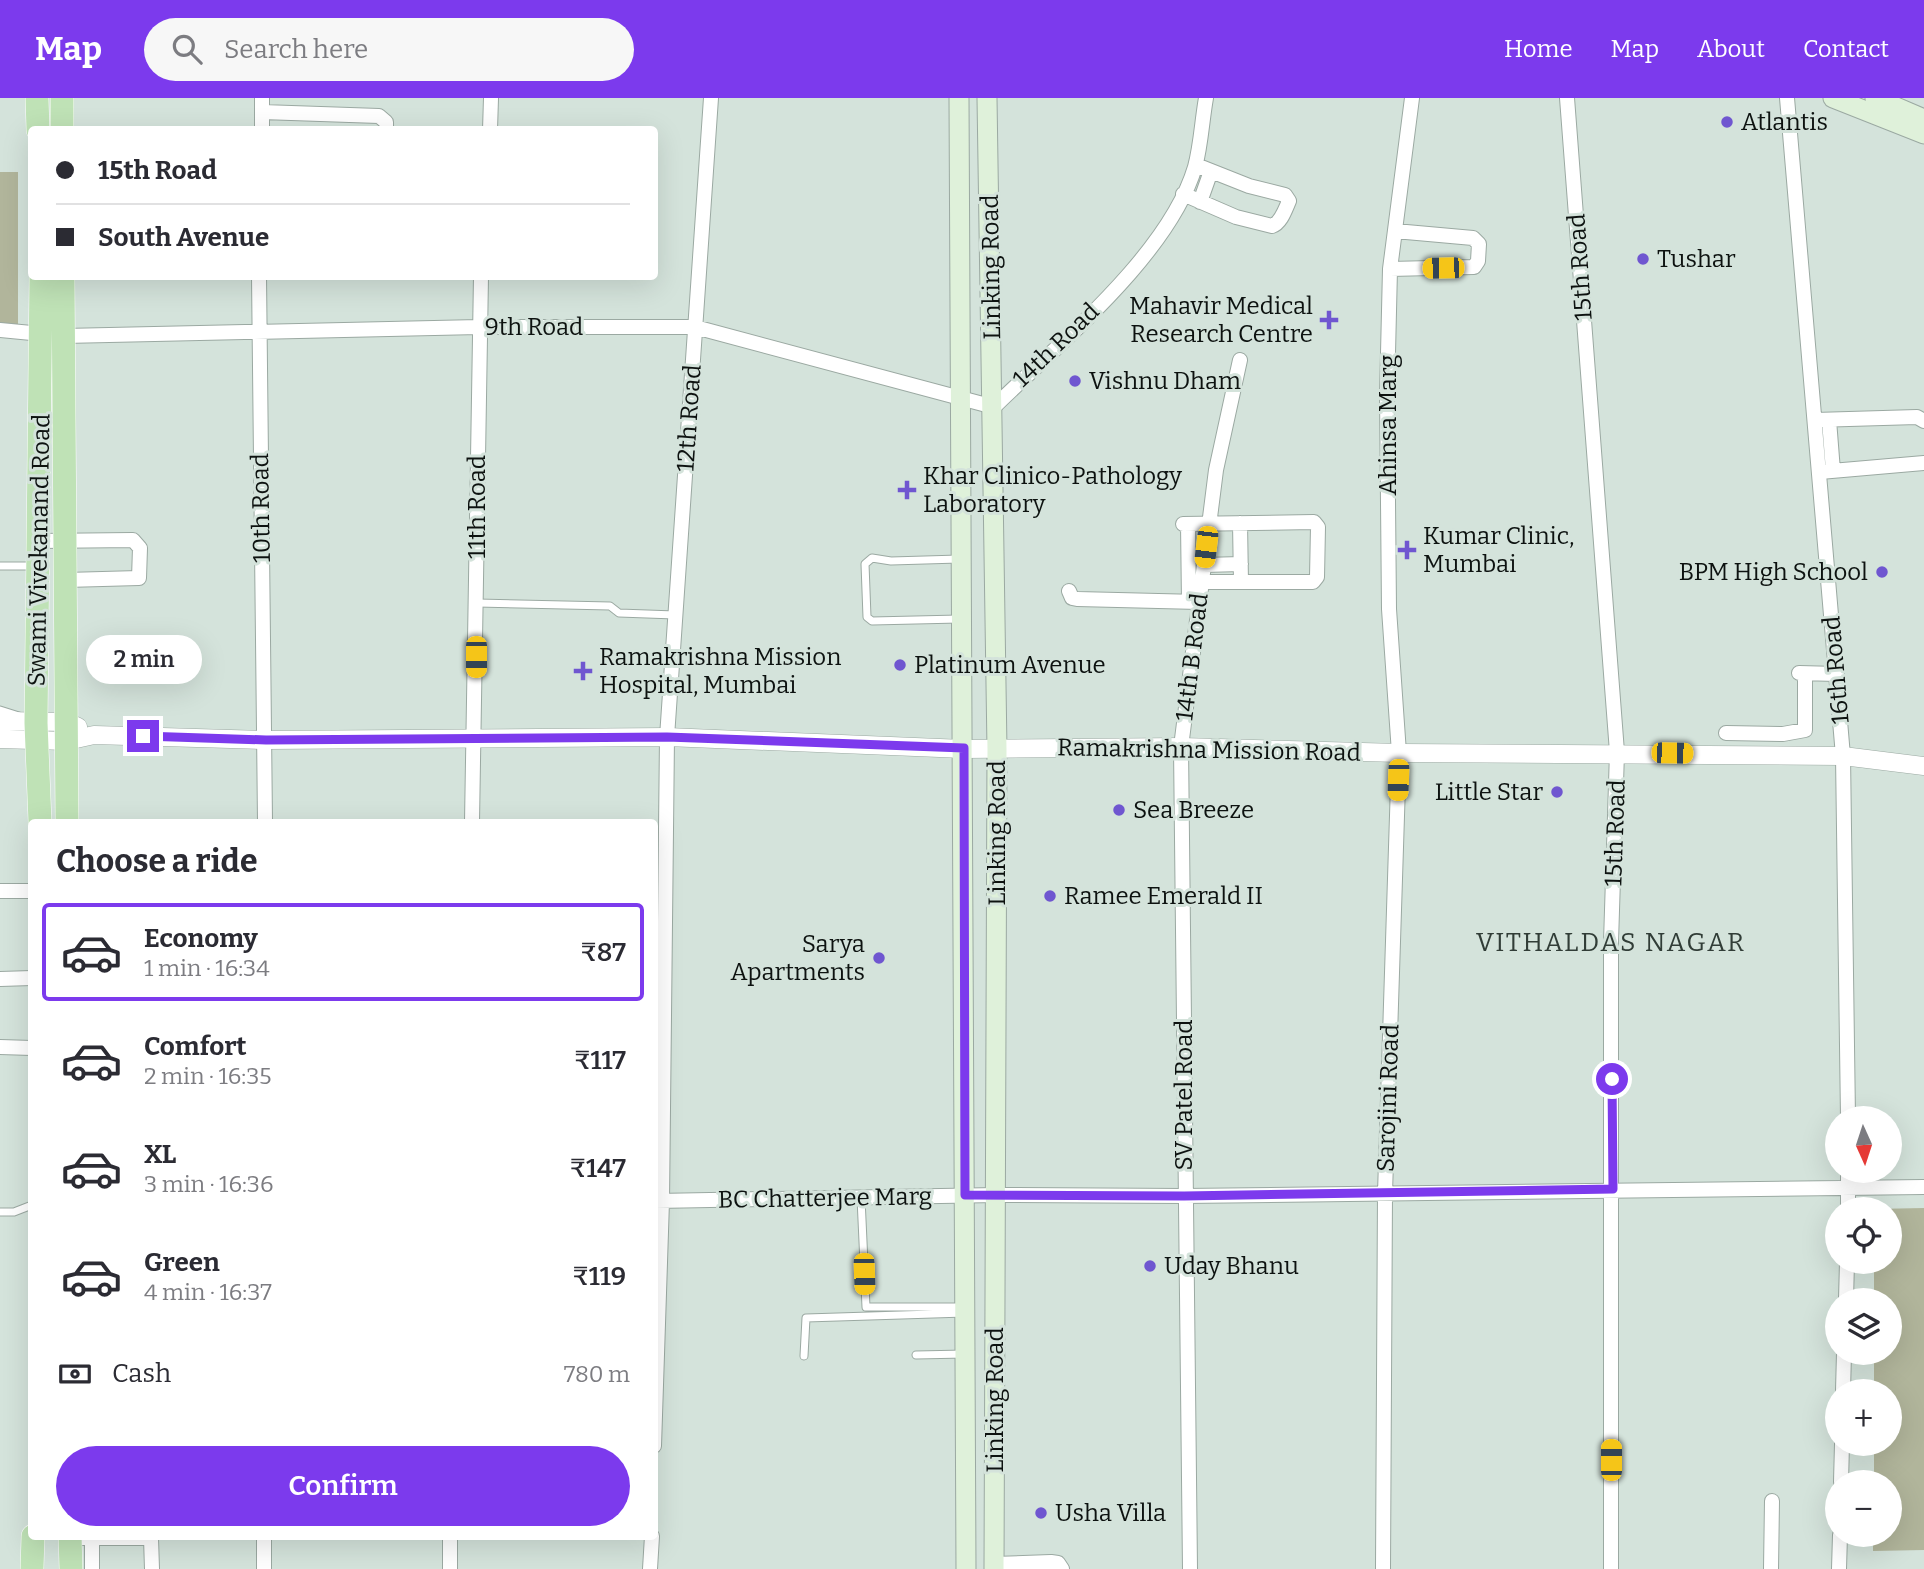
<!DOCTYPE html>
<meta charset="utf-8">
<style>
body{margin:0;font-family:Bitter,serif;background:#f7f7f7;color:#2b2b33;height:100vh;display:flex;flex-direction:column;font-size:26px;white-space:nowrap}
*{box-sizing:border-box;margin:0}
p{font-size:23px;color:#7c7c81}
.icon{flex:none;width:38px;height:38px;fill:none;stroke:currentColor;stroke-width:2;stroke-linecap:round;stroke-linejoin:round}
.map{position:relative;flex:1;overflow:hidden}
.details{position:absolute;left:28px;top:721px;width:630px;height:721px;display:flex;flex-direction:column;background:#fff;border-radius:7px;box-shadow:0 7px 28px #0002}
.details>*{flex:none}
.hud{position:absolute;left:28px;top:28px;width:630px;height:154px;border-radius:7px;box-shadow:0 7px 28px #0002;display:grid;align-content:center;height:154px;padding:0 28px;background:#fff}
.needle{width:46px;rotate:177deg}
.buttons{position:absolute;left:1825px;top:1008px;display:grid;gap:14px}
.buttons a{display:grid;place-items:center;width:77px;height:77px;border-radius:50%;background:#fff;box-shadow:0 7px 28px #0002;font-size:35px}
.end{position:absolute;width:32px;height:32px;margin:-16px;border:9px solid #7c3aed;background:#fff;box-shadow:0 0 0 4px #fff}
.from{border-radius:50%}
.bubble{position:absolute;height:49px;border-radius:24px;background:#fff;box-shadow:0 7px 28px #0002;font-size:23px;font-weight:600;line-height:49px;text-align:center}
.car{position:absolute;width:21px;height:42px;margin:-21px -10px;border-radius:9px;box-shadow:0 0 5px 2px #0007;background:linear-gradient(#f5c518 24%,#345 0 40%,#f5c518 0 76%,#345 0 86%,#f5c518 0)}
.hud b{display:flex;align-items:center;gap:24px;height:66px;font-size:26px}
.hud b+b{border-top:2px solid #e1e1e2}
.hud i{width:18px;height:18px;background:#2b2b33}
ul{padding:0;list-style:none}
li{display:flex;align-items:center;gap:21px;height:98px;margin:0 14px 10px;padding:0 14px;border:4px solid transparent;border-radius:7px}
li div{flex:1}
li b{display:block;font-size:26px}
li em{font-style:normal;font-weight:600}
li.active{border-color:#7c3aed}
li>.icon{width:63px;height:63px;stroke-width:1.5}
h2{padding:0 28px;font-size:32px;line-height:84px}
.pay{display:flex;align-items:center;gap:18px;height:77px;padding:0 28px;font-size:26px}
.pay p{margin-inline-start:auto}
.cta{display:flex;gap:14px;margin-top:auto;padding:14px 28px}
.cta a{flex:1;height:80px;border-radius:42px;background:#7c3aed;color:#fff;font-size:28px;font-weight:600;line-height:80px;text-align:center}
header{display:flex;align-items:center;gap:42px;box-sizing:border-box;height:98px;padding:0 35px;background:#7c3aed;color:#fff}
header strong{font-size:33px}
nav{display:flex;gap:38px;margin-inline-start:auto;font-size:24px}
.search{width:490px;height:63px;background:#f7f7f7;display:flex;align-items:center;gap:18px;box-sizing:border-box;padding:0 24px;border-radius:38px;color:#7c7c81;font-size:26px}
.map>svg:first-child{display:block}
</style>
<header>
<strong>Map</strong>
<div class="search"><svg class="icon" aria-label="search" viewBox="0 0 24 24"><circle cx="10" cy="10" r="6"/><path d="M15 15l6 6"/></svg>Search here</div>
<nav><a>Home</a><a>Map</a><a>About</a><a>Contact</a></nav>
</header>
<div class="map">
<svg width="1924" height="1471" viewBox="0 0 1924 1471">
<rect width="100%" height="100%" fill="#d4e3db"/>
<path fill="#b1b59b" d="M0,74H18V227L0,226Z
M1924,1110V1452L1873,1453V1437H1890V1384H1874V1346H1890V1293H1874V1255H1890V1202H1874V1164H1890V1111H1874Z"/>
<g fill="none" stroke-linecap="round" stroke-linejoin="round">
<g stroke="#9ba9a2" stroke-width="9">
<path id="service" d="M959,461L891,463L872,460L865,466L867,519L872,523L959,521
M0,468H34
M477,505L610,508L619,515L675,517
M0,612L19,618
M861,1100L866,1209H965
M0,1114H14L32,1107
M916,1257L965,1256
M804,1258L806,1220L965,1215"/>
</g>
<g stroke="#9ba9a2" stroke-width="16">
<path id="minor" d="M1567,0L1617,654L1611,844V1471
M1787,0L1843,658L1848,1020
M262,14L379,18L386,24V32
M262,32V0
M490,32L491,0
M1183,96L1236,119L1272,128C1281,125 1285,112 1289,103L1285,97L1249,88L1196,67
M1200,104L1211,73
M1390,171L1474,169L1478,163L1479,146L1473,140L1395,133
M259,178L265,724
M0,232L42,236
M64,238L479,229H695L994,309C1058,246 1169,157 1195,69C1201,47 1202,22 1206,0
M1815,322L1917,319L1924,323
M1829,322L1833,373
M1820,374L1924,365
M1240,425L1241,484
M1183,426L1314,424L1318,429L1317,479L1313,484H1202
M1188,426L1189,504
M39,443L133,442L140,450L139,480L66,482
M1204,467L1241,466
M1069,493L1072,500L1077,501L1199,504
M1799,575L1837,576
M1726,635L1783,636L1805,632V576
M472,724L481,178
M0,793H32
M0,881L32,880
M0,949L32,950
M656,1103L996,1097L1184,1098L1924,1089
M1848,1111V1073
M1846,1202L1847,1164
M1843,1293L1844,1255
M654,1348L662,1103L667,639L711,0
M1841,1384L1842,1346
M264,1438V1471
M70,1440H151L152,1471
M92,1440V1471
M994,1466L1051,1464L1058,1465L1062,1471
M450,1471V1438
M650,1471L652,1438
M1190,1471L1181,649L1216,372L1240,262
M1383,1471L1385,1095L1399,655L1389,511L1387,297L1390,171L1412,0
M1771,1471L1772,1403
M1839,1471L1840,1437"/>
</g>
<g stroke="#9ba9a2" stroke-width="19">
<path id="tertiary" d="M0,623L67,624L78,629
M0,641L67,643L94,637L266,642L667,639L964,651L1181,649L1399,655L1843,658L1924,668"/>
</g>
<g stroke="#9ba9a2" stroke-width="21">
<path id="secondary" d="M959,0L966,1471
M987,0L997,651L994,1471
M1833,0L1924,36
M1875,0L1924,21"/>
</g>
<g stroke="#fff" stroke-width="24">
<path id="primary" d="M37,0L38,32
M62,0V32
M63,178L67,724
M40,724L36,625L41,178
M70,1438L71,1471
M32,1471L33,1438"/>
</g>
<use href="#service" stroke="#fff" stroke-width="7"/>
<use href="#minor" stroke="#fff" stroke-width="14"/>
<use href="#tertiary" stroke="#fff" stroke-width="18"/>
<use href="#secondary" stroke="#dff1da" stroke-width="19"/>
<use href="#primary" stroke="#bfe2b6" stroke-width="23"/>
</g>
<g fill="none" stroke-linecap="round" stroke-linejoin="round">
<path stroke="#7c3aed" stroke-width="9" d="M143,638L266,642L667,639L964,650L965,1097L1184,1098L1613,1091L1612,981"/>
</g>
<g fill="#6f56d0" stroke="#d4e3db" stroke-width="2.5">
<circle cx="1727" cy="24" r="7"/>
<circle cx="1643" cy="161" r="7"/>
<path d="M1325.5 211.5h7v7h7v7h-7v7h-7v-7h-7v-7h7z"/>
<circle cx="1075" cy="283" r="7"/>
<path d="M903.5 381.5h7v7h7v7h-7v7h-7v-7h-7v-7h7z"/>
<path d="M1403.5 441.5h7v7h7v7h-7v7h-7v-7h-7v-7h7z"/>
<circle cx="1882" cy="474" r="7"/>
<circle cx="900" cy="567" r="7"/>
<path d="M579.5 562.5h7v7h7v7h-7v7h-7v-7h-7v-7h7z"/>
<circle cx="1557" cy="694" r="7"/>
<circle cx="1119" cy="712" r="7"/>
<circle cx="1050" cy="798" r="7"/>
<circle cx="879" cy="860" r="7"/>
<circle cx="1150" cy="1168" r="7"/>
<circle cx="1041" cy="1415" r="7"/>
</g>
<g text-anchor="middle" stroke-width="6" stroke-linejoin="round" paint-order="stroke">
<g font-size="24" fill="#0d1210" stroke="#d4e3db" text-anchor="start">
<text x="1741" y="32">Atlantis</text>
<text x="1657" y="169">Tushar</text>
<text x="1313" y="216" text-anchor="end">Mahavir Medical<tspan x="1313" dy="28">Research Centre</tspan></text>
<text x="1089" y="291">Vishnu Dham</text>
<text x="923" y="386">Khar Clinico-Pathology<tspan x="923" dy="28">Laboratory</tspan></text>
<text x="1423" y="446">Kumar Clinic,<tspan x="1423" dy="28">Mumbai</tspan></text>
<text x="1868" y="482" text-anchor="end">BPM High School</text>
<text x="599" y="567">Ramakrishna Mission<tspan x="599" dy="28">Hospital, Mumbai</tspan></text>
<text x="914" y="575">Platinum Avenue</text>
<text x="1543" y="702" text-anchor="end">Little Star</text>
<text x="1133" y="720">Sea Breeze</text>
<text x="1064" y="806">Ramee Emerald II</text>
<text x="865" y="854" text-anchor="end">Sarya<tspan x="865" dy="28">Apartments</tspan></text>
<text x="1164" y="1176">Uday Bhanu</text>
<text x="1055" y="1423">Usha Villa</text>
</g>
<g font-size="24" fill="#0d1210" stroke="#d4e3db">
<text transform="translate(991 169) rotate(-91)" y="8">Linking Road</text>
<text transform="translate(1580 169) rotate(-94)" y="8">15th Road</text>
<text x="534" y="237">9th Road</text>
<text transform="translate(1056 247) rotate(-44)" y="8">14th Road</text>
<text transform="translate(689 320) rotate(-86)" y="8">12th Road</text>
<text transform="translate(1388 327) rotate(-90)" y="8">Ahinsa Marg</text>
<text transform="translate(477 409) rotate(-90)" y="8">11th Road</text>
<text transform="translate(261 410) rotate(-91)" y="8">10th Road</text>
<text transform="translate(39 452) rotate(-89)" y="8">Swami Vivekanand Road</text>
<text transform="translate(1192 559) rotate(-83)" y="8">14th B Road</text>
<text transform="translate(1836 572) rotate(-95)" y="8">16th Road</text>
<text transform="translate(1209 652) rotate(1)" y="8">Ramakrishna Mission Road</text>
<text transform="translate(997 735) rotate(-90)" y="8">Linking Road</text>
<text transform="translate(1615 735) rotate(-88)" y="8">15th Road</text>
<text transform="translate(1184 997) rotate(-90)" y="8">SV Patel Road</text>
<text transform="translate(1388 1000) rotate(-88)" y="8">Sarojini Road</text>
<text transform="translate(825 1100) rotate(-1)" y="8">BC Chatterjee Marg</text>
<text transform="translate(995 1302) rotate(-90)" y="8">Linking Road</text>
</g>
<g font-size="26" letter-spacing="2" fill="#313d37" stroke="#d4e3db">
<text x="1611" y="853">VITHALDAS NAGAR</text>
</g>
</g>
</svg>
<div class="buttons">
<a><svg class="needle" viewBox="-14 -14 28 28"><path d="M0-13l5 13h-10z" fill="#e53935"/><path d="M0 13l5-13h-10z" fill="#7c7c81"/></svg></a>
<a><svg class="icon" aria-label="locate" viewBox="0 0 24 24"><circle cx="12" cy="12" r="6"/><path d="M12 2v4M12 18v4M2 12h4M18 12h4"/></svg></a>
<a><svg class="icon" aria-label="layers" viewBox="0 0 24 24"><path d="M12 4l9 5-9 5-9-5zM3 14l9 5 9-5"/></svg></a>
<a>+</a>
<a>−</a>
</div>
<i class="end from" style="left:1612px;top:981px"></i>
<i class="end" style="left:143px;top:638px"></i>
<div class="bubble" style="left:86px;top:537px;width:116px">2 min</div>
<i class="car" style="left:1443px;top:170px;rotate:269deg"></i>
<i class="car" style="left:1206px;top:449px;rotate:187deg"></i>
<i class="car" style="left:476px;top:559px;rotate:180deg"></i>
<i class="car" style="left:1672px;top:655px;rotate:91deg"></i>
<i class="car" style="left:1398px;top:682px;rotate:182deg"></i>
<i class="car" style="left:864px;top:1176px;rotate:178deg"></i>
<i class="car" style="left:1611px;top:1362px;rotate:0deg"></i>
<div class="hud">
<b><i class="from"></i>15th Road</b>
<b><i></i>South Avenue</b>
</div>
<section class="details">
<h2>Choose a ride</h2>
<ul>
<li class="active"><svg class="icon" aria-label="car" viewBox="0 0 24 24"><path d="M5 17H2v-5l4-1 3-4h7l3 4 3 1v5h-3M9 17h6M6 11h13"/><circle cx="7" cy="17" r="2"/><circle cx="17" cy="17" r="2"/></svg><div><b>Economy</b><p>1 min · 16:34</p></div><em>₹87</em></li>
<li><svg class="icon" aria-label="car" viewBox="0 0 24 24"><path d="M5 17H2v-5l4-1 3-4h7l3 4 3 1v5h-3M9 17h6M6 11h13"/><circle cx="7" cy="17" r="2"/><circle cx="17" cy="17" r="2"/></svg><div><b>Comfort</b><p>2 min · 16:35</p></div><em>₹117</em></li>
<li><svg class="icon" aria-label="car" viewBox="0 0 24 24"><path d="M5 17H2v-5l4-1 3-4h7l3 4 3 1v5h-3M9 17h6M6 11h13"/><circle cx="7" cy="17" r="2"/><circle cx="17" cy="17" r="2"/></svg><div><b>XL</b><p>3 min · 16:36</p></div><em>₹147</em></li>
<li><svg class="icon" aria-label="car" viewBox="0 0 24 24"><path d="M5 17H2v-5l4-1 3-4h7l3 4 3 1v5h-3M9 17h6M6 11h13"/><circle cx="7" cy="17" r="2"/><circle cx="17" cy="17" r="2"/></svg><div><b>Green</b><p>4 min · 16:37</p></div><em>₹119</em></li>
</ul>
<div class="pay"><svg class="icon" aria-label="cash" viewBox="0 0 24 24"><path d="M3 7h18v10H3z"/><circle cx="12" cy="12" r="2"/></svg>Cash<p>780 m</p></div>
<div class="cta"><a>Confirm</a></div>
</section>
</div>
